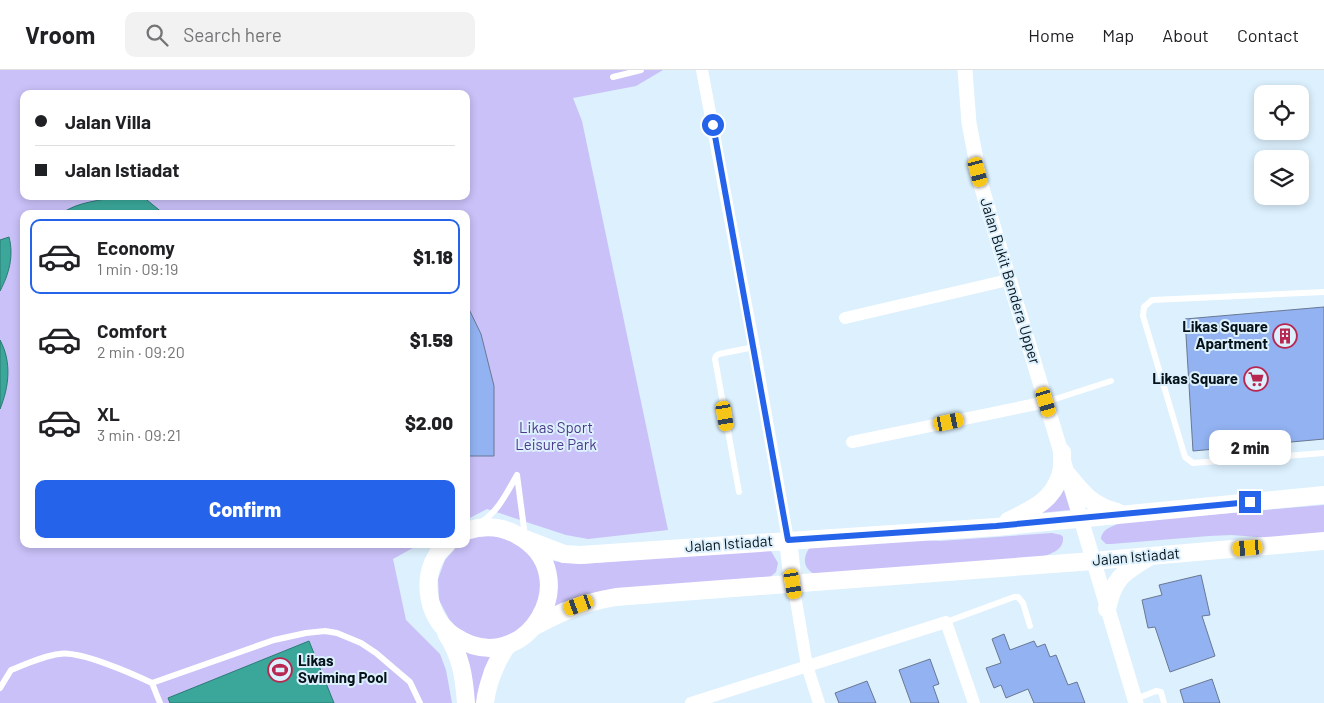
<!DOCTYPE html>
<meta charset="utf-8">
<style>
body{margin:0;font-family:Barlow,sans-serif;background:#f2f2f2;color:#202124;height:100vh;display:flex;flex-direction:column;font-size:19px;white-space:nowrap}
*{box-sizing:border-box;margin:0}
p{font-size:16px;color:#757577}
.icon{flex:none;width:28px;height:28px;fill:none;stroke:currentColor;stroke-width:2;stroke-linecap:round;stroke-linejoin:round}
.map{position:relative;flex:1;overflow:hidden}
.drawer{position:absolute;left:20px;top:140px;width:450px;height:338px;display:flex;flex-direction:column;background:#fff;border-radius:10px;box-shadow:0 2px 8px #0003}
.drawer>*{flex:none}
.guide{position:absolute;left:20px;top:20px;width:450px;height:110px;border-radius:10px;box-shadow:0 2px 8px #0003;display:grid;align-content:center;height:110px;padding:0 15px;background:#fff}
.fabs{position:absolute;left:1254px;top:15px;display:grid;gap:10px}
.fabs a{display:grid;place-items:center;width:55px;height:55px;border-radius:10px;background:#fff;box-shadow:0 2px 8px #0003;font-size:25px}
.end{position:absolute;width:22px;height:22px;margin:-11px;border:6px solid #2563eb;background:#fff;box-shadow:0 0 0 2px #fff}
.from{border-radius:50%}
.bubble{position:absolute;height:35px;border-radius:10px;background:#fff;box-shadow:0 2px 8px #0003;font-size:16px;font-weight:800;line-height:35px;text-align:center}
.car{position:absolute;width:15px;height:30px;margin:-15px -8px;border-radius:6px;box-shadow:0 0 4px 1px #0007;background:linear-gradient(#f5c518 24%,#345 0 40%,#f5c518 0 76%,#345 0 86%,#f5c518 0)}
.guide b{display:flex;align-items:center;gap:18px;height:48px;font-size:19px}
.guide b+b{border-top:1px solid #e0e0e0}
.guide i{width:12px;height:12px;background:#202124}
ul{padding:9px 0 0;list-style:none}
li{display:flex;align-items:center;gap:15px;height:75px;margin:0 10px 8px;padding:0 5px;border:2px solid transparent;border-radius:10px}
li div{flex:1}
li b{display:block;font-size:19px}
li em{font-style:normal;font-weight:800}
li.current{border-color:#2563eb}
li>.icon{width:45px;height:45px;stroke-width:1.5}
.button{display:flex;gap:10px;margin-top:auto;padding:10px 15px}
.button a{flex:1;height:58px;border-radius:10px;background:#2563eb;color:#fff;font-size:20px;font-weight:800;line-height:58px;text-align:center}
header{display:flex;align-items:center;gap:30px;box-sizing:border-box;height:70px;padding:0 25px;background:#fff;border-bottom:1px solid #e0e0e0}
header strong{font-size:24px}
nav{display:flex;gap:28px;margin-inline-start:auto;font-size:18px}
.search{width:350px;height:45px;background:#f2f2f2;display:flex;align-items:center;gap:12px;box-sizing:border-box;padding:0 18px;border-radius:10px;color:#757577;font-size:19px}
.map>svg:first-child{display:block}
</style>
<header>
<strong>Vroom</strong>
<div class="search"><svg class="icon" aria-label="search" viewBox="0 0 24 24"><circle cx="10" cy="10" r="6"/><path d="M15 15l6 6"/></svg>Search here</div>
<nav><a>Home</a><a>Map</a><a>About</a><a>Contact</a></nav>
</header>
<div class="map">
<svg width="1324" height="633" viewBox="0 0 1324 633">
<rect width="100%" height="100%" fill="#dcf0fd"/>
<path fill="#c9c1f8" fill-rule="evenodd" d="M0,0H663L636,16L573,28L582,51L668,460L588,469L566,465L487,439L466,450V144H24V474H420L393,489L406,550L440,584L446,600L452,633H0ZM24,24H466V126H24Z
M1061,411L1070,440L1030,444Z
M1324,435V465L1270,468L1231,465L1209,466L1111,474H1106L1101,469C1102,458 1114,456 1123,452Z
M1052,463L1061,465L1063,467C1064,480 1052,483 1042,487L816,505C803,499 802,488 810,477L894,468L940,471Z
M477,465L508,466L538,493L544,524L523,559L494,570L474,567L456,557L449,549L439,530L438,509L445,490L459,474H466V469Z
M762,479L771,481L778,493L776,502L769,508L554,537C560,521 557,507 552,491L582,494Z
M463,577L492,583L484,599L478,633H471Z"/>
<path fill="#3ba79a" stroke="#2b7a73" d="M120,126H142L164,144H61C78,131 101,131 120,126Z
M9,167C14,186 9,204 0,221V170Z
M0,270C12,292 9,317 0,339Z
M309,571L334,633H170L168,628Z"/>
<path fill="#92b2f2" stroke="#6a7893" d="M466,233L481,264L494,316V386H467Z
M1324,237V369L1193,381L1185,249Z
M1201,505L1210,545L1202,546L1215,586L1170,602L1155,557L1148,558L1142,530L1162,525L1159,515Z
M1004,564L1010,580L1034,571L1037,577L1045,574L1050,587L1056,585L1068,615L1077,612L1085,633H1034L1028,619L1006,628L1001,615L994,618L986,598L1001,593L992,569Z
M930,589L939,614L933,616L939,633H911L899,600Z
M1212,609L1220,633H1184L1180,620Z
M867,611L876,633H839L835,623Z"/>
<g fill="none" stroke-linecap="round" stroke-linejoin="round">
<path stroke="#fff" stroke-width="6" d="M613,7L641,0
M1324,222L1152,230L1144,237L1143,246L1185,387L1193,393L1324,383
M1046,332L1111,311
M517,405L525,466
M739,422L715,289L716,286L719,284L754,277
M480,453C498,442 506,424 517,405
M946,552L1014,527H1018L1023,533L1030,556
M152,613L160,633
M0,618L11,600C26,594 43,586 59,584C79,580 133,604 152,613L274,570L306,563L325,561L337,563L361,573L376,583L410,612L420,633
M1136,629L1156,621L1161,622L1164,633"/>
<path stroke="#fff" stroke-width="12" d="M702,0L754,277L788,470
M845,248L1008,210
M852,372L1046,332
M793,513L807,596L819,633
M691,633L946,552L974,633"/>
<path stroke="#fff" stroke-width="15" d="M965,0L969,53L981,115L1136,633"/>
<path stroke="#fff" stroke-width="18" d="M1068,405C1083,424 1093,436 1117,442
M1008,451C1030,440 1052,432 1060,406C1063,399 1062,390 1062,382
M525,469L564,484L580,485L996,457L1324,425
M788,470L793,513
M447,474C444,477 439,481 437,485C421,511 428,549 454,566C526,614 589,503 517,465C501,456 484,455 466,461
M1107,539C1114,507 1123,503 1149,487
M535,556C565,540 582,533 616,527L1093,491L1324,471
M446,563C461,586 464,606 466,633
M485,633C487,615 496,590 508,575"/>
</g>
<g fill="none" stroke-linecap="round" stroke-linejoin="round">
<path stroke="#2563eb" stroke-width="6" d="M713,55L788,470L996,456L1250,432"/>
</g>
<defs>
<g id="building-ring" transform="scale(1.25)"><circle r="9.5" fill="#dcf0fd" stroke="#b8274f" stroke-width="1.5"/><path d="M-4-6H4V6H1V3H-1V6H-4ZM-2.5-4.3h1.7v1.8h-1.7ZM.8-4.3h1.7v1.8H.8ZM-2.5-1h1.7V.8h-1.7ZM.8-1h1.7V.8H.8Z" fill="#b8274f"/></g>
<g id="supermarket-ring" transform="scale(1.25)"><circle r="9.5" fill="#dcf0fd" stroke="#b8274f" stroke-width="1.5"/><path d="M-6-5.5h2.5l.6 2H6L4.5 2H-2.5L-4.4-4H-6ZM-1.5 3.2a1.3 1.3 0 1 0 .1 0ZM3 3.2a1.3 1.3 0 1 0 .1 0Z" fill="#b8274f"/></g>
<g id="stadium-ring" transform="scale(1.25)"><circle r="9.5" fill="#dcf0fd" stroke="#b8274f" stroke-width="1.5"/><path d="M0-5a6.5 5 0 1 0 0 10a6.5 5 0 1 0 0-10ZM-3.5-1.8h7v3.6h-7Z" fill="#b8274f"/></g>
</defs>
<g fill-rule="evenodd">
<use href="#building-ring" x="1285" y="266"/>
<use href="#supermarket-ring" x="1256" y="309"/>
<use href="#stadium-ring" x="280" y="600"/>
</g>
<g text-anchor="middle" stroke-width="4" stroke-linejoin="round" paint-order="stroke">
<g font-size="15" fill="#061219" stroke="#dcf0fd">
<text transform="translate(1010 211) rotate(73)" y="5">Jalan Bukit Bendera Upper</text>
<text transform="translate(729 474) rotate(-4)" y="5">Jalan Istiadat</text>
<text transform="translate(1136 487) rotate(-5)" y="5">Jalan Istiadat</text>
</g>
<g font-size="15" font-weight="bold" fill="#061219" stroke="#dcf0fd" text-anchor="end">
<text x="1268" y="262">Likas Square<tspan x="1268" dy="17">Apartment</tspan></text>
<text x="1238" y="314">Likas Square</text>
<text x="298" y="596" text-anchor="start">Likas<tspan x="298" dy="17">Swiming Pool</tspan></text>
</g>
<g font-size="15" fill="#4e3a8b" stroke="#dcf0fd">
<text x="556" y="363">Likas Sport<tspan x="556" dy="17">Leisure Park</tspan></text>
</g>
</g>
</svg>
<div class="fabs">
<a><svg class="icon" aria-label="locate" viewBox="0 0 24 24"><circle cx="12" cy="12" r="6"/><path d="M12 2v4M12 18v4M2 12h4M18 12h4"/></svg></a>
<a><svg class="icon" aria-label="layers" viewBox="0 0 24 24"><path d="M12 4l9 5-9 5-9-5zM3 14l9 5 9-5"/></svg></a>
</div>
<i class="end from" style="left:713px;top:55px"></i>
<i class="end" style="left:1250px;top:432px"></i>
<div class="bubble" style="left:1209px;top:360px;width:82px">2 min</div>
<i class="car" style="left:978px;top:102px;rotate:165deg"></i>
<i class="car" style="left:1046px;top:332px;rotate:163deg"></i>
<i class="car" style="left:725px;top:346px;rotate:170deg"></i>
<i class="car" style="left:949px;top:352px;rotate:78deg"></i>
<i class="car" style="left:1248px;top:478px;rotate:265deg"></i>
<i class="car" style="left:793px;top:514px;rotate:170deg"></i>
<i class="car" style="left:579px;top:535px;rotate:250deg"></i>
<div class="guide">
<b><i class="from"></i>Jalan Villa</b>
<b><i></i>Jalan Istiadat</b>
</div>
<section class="drawer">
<ul>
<li class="current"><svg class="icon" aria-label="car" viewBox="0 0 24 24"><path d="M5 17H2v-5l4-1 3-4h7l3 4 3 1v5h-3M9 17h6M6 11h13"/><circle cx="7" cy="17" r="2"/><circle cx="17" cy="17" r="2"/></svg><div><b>Economy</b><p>1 min · 09:19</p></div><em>$1.18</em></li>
<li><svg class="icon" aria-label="car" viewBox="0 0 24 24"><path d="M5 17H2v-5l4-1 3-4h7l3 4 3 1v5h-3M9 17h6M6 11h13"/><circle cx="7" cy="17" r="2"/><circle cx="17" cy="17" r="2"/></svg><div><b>Comfort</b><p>2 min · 09:20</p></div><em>$1.59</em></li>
<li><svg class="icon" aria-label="car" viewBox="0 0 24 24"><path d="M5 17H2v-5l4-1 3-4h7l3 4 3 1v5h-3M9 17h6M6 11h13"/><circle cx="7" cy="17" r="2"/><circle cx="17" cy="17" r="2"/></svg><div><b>XL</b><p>3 min · 09:21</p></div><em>$2.00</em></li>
</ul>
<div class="button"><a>Confirm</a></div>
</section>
</div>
